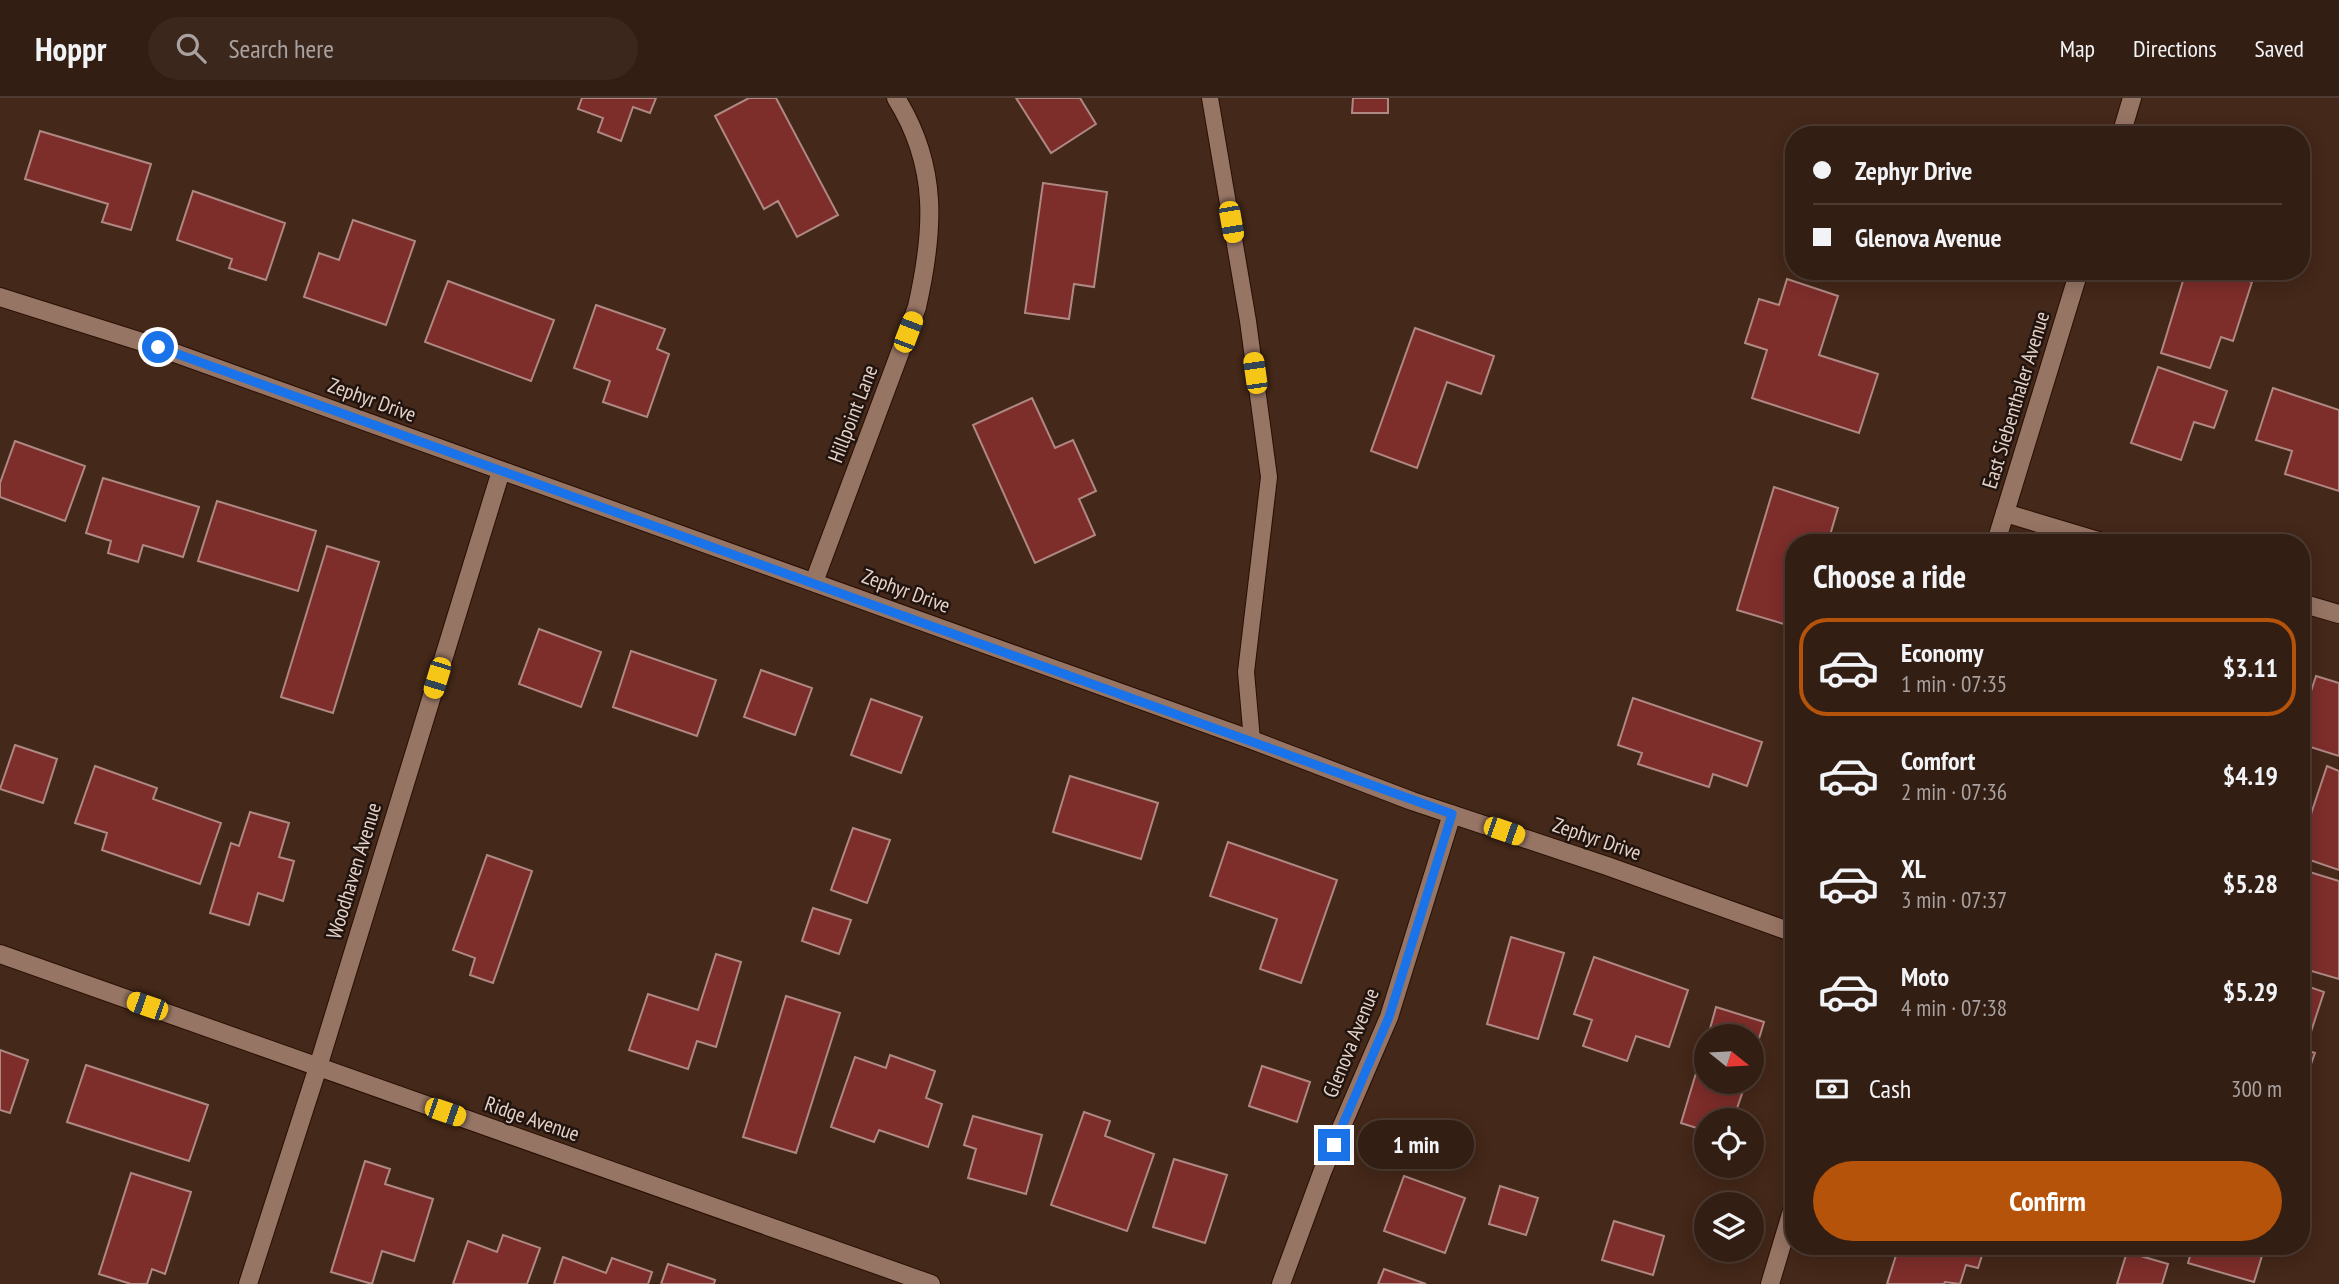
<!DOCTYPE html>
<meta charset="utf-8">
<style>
body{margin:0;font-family:"PT Sans Narrow",sans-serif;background:#3b271c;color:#f1f3f6;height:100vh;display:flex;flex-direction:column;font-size:26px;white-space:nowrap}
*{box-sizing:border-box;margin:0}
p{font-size:23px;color:#a9a2a0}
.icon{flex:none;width:38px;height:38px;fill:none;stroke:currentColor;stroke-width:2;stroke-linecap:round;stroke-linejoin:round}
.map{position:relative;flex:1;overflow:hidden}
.drawer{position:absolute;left:1785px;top:436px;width:525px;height:721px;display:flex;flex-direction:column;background:#331e13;border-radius:28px;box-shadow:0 4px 18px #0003,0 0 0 2px #4e3c33}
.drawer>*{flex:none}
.hud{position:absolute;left:1785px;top:28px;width:525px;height:154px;border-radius:28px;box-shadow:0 4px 18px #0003,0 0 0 2px #4e3c33;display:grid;align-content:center;height:154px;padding:0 28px;background:#331e13}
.needle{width:46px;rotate:108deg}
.tools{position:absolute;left:1694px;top:926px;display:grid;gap:14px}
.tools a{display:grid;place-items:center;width:70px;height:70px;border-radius:50%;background:#331e13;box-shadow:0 4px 18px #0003,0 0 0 2px #4e3c33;font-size:35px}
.end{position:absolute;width:32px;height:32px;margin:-16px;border:9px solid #1a73e8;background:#fff;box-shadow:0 0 0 4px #fff}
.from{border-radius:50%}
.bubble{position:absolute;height:49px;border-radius:24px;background:#331e13;box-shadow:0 4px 18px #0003,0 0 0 2px #4e3c33;font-size:23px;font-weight:600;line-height:49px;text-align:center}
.car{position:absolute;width:21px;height:42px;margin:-21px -10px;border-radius:9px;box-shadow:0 0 5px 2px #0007;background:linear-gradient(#f5c518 24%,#345 0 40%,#f5c518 0 76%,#345 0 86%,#f5c518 0)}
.hud b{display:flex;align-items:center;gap:24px;height:66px;font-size:26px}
.hud b+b{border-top:2px solid #4e3c33}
.hud i{width:18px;height:18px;background:#f1f3f6}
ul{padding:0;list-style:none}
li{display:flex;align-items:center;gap:21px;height:98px;margin:0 14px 10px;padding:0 14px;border:4px solid transparent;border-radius:28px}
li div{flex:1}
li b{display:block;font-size:26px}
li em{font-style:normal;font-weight:600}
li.on{border-color:#b45309}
li>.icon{width:63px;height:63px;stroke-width:1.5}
h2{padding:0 28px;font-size:32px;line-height:84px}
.pay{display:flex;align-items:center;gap:18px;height:77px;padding:0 28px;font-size:26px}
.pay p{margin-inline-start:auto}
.primary-button{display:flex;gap:14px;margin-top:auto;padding:14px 28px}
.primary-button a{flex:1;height:80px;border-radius:42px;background:#b45309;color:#fff;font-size:28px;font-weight:600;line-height:80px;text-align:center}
header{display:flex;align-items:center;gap:42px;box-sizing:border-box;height:98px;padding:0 35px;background:#331e13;border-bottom:2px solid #4e3c33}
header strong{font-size:33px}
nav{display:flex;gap:38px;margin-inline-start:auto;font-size:24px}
.search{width:490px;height:63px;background:#3b271c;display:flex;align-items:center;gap:18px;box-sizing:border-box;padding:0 24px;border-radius:38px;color:#a9a2a0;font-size:26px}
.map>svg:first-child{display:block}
</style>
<header>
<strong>Hoppr</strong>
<div class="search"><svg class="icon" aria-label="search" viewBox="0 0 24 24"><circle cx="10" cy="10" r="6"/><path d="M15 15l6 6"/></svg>Search here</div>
<nav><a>Map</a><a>Directions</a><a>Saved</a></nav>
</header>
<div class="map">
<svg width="2339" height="1186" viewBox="0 0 2339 1186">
<rect width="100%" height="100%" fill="#442819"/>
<path fill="#7d2d2a" stroke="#af8884" stroke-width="2" d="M582,0H656L650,15L633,9L621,43L598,34L603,20L578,11Z
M749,0H776L838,117L797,139L778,103L764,111L715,18Z
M1016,0H1080L1096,26L1051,55Z
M1353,0H1388V15H1352Z
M40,33L151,66L131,132L102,124L108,106L25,81Z
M1043,85L1107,94L1094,189L1074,186L1069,221L1025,215Z
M193,93L285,125L266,182L229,170L232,161L177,142Z
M353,122L415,143L386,227L304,199L319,155L339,162Z
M2186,173H2217L2252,184L2233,243L2221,239L2210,270L2161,255Z
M1787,181L1838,198L1819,257L1878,276L1859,335L1752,300L1767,252L1745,245L1759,201L1779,207Z
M448,183L554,222L531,283L425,244Z
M596,207L665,231L657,251L669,256L647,319L603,304L610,283L574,270Z
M1415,230L1494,258L1481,296L1447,284L1417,370L1371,353Z
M2158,269L2227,293L2214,330L2194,324L2181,362L2131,345Z
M2273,290L2339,312V393L2285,376L2292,353L2256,342Z
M1032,300L1055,350L1073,342L1096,393L1079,401L1095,437L1035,465L973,327Z
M15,343L85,368L65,423L0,399V385Z
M103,380L199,409L183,459L143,447L138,464L108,455L111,443L86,435Z
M1774,389L1838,410L1828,444H1794V496L1784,526L1737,512Z
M217,403L316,433L298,493L198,463Z
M327,448L379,464L333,615L281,599Z
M539,531L601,554L581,609L519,586Z
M631,553L716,582L697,638L613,609Z
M761,572L812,590L795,637L744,619Z
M2316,578L2339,585V658L2301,646V624Z
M1633,600L1762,644L1747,688L1713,676L1709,689L1638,666L1642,655L1618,647Z
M871,601L922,619L901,675L851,657Z
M15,647L57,661L43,705L0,691Z
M95,668L157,690L153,701L221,725L200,786L102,752L107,735L75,725Z
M2327,668L2339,673V772L2301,759V725L2307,728Z
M1070,678L1158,705L1141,761L1053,734Z
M250,714L289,725L279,759L294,763L283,803L258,795L249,827L210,815L231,745L239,748Z
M853,730L890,742L867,805L831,792Z
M1228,744L1337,782L1301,885L1260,871L1277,821L1210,798Z
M487,757L532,773L493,885L470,877L475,860L453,852Z
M2303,772L2339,783V881L2301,870V779Z
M813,810L851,822L839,856L802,843Z
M1511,839L1564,855L1538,941L1487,926Z
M716,856L741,864L716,949L697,943L688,971L629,952L648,896L698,912Z
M1594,859L1688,892L1669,949L1636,938L1627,963L1583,948L1592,922L1574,916Z
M2301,886L2324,894L2305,952L2315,955L2306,980L2301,978Z
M786,898L840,915L796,1055L743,1039Z
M1716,909L1764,924L1752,964V938H1708Z
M1706,942V984H1746L1733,1022H1706V1033L1681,1025Z
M0,952L28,962L10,1015L0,1012Z
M890,957L935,973L926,1000L942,1006L928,1049L879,1032L874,1044L831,1029L855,959L886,970Z
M86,967L208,1007L189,1063L67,1024Z
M1262,968L1310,984L1297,1024L1249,1008Z
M1084,1014L1110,1023L1105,1038L1154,1056L1127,1133L1051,1107Z
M973,1018L1042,1037L1026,1096L968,1080L976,1051L964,1047Z
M1174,1061L1227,1077L1205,1145L1153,1129Z
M365,1063L390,1071L385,1086L433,1101L414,1163L382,1153L372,1186L331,1174Z
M131,1075L191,1094L165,1176L152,1171L147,1186H131L99,1176Z
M1404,1078L1465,1100L1445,1155L1384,1133Z
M1500,1088L1538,1100L1526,1137L1489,1126Z
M1614,1123L1664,1138L1653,1177L1602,1162Z
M503,1137L540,1150L527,1186H453L468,1143L497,1154Z
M1899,1148H1985L1978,1170L1966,1167L1960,1186L1945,1184L1944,1186H1887Z
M2193,1148H2265L2254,1184L2188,1165Z
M2127,1154L2168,1166L2162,1186H2117Z
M563,1159L606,1175L612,1160L652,1174L648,1186H554Z
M668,1166L715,1182L714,1186H661Z
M1384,1171L1426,1186H1378Z"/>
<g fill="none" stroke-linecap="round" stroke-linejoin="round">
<g stroke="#291003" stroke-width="18">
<path id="lane" d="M1210,0L1248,223L1269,379L1246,574L1252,642"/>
</g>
<g stroke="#291003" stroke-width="20">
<path id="street" d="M0,199L158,249L1252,642L1412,703L1607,768L1794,835
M2005,415L2102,444
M814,484L917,209C934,133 939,69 896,0
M2301,505L2339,516
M0,856L931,1186
M248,1186L318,969L501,373
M1281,1186L1323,1072L1389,919L1452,716"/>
</g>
<g stroke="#291003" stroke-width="20">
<path id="secondary" d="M2121,37L2132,0
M1996,444L2079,173
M1770,1186L1794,1106"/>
</g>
<use href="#lane" stroke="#977565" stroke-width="16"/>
<use href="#street" stroke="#977565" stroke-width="18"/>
<use href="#secondary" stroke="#977565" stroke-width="18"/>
</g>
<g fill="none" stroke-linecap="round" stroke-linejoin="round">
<path stroke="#1a73e8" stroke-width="9" d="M158,249L1452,716L1389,919L1334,1047"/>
</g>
<g text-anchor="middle" stroke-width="5" stroke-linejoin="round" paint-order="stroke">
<g font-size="21" fill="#e5d2c9" stroke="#21140e">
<text transform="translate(372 302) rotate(20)" y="7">Zephyr Drive</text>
<text transform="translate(2016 302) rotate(-73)" y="7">East Siebenthaler Avenue</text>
<text transform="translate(853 316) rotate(-69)" y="7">Hillpoint Lane</text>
<text transform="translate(906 493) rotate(20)" y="7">Zephyr Drive</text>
<text transform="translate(1597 741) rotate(19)" y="7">Zephyr Drive</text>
<text transform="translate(354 773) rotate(-73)" y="7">Woodhaven Avenue</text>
<text transform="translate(1351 945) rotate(-68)" y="7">Glenova Avenue</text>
<text transform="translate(532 1021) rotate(19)" y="7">Ridge Avenue</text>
</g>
</g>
</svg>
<div class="tools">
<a><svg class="needle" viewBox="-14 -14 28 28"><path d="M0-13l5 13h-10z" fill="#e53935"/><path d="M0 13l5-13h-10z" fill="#a9a2a0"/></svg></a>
<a><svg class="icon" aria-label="locate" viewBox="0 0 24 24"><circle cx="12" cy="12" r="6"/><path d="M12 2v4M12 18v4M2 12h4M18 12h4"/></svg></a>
<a><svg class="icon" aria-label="layers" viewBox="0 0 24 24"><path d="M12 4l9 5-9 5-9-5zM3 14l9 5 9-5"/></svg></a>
</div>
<i class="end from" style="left:158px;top:249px"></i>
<i class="end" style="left:1334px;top:1047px"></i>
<div class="bubble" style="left:1358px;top:1022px;width:116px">1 min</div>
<i class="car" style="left:1231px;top:124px;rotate:170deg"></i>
<i class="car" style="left:908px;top:234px;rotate:21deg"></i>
<i class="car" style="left:1255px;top:275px;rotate:352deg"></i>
<i class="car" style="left:437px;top:580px;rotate:197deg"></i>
<i class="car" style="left:1504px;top:733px;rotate:109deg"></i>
<i class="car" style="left:147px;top:908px;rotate:289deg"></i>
<i class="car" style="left:445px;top:1014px;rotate:109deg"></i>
<div class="hud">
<b><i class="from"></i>Zephyr Drive</b>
<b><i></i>Glenova Avenue</b>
</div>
<section class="drawer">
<h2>Choose a ride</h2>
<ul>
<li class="on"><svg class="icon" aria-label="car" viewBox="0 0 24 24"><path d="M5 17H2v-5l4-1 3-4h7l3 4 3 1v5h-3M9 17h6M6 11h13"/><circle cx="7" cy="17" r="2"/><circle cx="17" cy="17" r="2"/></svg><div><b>Economy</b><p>1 min · 07:35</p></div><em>$3.11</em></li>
<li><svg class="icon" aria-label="car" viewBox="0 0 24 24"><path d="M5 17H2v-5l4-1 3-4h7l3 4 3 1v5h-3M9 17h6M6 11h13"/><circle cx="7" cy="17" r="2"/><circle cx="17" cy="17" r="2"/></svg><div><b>Comfort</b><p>2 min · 07:36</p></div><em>$4.19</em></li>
<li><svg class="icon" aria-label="car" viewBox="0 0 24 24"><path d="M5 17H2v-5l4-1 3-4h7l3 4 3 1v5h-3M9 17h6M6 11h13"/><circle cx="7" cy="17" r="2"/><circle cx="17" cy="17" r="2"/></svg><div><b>XL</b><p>3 min · 07:37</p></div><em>$5.28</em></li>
<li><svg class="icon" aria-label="car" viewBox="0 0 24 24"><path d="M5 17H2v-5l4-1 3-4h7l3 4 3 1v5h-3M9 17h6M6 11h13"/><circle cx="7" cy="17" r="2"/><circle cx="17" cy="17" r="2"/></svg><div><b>Moto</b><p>4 min · 07:38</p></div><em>$5.29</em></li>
</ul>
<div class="pay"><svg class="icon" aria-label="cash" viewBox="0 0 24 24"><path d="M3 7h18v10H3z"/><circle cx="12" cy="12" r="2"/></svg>Cash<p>300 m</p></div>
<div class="primary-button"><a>Confirm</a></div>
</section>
</div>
